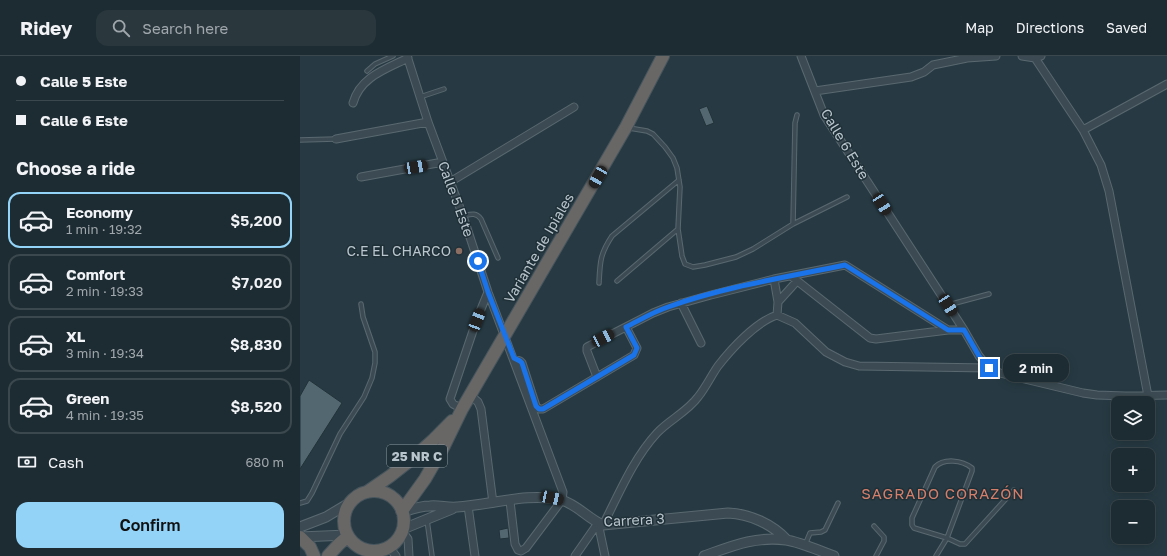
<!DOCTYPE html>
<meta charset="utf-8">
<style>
body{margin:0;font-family:"Golos Text",sans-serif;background:#2a383e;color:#f1f3f6;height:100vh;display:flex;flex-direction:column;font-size:15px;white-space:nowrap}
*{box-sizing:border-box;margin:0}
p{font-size:13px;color:#a0a7ac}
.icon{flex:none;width:22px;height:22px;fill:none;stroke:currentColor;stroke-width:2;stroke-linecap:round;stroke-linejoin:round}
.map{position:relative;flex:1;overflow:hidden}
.details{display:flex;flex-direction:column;background:#1d2c32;width:300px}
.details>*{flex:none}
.top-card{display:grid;align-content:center;height:88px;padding:0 16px;background:#1d2c32}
.fabs{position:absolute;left:811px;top:340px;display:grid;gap:8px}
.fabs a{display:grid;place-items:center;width:44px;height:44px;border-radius:8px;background:#1d2c32;box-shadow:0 2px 10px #0003,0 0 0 1px #3b484d;font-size:20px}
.end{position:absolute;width:18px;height:18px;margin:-9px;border:5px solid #1a73e8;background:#fff;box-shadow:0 0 0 2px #fff}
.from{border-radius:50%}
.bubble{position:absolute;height:28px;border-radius:12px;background:#1d2c32;box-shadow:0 2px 10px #0003,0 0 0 1px #3b484d;font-size:13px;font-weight:600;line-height:28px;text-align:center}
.car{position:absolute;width:12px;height:24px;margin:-12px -6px;border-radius:5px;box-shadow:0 0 3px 1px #0007;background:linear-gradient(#222 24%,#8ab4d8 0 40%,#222 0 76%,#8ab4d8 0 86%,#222 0)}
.top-card b{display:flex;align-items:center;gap:14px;height:38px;font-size:15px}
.top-card b+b{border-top:1px solid #3b484d}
.top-card i{width:10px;height:10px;background:#f1f3f6}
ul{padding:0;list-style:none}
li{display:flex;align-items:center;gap:12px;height:56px;margin:0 8px 6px;padding:0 8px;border:2px solid #3b484d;border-radius:12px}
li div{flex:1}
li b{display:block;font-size:15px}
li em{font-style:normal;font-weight:600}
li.on{border-color:#93d3f7}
li>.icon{width:36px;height:36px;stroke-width:1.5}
h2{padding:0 16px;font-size:18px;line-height:48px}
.pay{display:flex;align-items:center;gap:10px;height:44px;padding:0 16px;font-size:15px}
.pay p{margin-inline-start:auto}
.action{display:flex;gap:8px;margin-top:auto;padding:8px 16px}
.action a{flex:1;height:46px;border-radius:12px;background:#93d3f7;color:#111;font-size:16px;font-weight:600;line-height:46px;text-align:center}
header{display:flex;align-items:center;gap:24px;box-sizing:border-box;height:56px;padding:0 20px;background:#1d2c32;border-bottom:1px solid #3b484d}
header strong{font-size:19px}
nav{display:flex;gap:22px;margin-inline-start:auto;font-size:14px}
.search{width:280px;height:36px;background:#2a383e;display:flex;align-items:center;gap:10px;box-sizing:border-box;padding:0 14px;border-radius:12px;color:#a0a7ac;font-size:15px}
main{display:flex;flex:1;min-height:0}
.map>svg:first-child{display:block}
</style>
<header>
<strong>Ridey</strong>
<div class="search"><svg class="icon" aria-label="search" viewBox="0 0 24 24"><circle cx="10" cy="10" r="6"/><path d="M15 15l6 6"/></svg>Search here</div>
<nav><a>Map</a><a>Directions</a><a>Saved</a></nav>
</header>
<main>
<section class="details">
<div class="top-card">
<b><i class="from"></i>Calle 5 Este</b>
<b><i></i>Calle 6 Este</b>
</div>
<h2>Choose a ride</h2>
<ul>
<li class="on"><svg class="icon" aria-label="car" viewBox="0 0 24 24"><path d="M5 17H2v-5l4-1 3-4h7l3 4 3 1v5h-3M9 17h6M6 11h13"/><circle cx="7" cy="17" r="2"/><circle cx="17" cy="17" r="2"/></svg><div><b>Economy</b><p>1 min · 19:32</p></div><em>$5,200</em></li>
<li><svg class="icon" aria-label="car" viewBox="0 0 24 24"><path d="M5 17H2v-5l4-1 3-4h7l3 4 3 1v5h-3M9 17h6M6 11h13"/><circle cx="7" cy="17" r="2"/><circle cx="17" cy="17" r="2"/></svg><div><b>Comfort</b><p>2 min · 19:33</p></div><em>$7,020</em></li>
<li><svg class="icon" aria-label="car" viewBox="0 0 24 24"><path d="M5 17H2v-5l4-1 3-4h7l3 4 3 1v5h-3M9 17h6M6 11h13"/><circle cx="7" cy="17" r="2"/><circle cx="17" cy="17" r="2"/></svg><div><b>XL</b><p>3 min · 19:34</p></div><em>$8,830</em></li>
<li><svg class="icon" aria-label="car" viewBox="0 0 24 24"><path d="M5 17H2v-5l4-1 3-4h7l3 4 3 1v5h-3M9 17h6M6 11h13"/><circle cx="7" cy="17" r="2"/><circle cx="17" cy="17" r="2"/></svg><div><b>Green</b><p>4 min · 19:35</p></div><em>$8,520</em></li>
</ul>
<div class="pay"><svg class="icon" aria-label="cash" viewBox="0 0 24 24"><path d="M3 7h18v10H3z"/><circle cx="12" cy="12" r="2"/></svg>Cash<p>680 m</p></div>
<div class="action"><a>Confirm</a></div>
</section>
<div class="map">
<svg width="867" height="500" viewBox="0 0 867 500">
<rect width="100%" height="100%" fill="#273a43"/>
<path fill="#536770" stroke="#22323a" d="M407,50L414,67L406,70L399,53Z
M9,324L42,347L0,413V340Z
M208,472L209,482L200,483L199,474Z"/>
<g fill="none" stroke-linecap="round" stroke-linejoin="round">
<g stroke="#5a6870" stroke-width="5.5">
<path id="service" d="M67,15L75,8L93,0
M120,41L144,33
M329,72L347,75L353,78L365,91L373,102L377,112L380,131L378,173L382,200L385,208L393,211L405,209L436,201L453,193L493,168L495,67L497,59
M0,84L36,83
M163,160C171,158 176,156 181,163L198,202
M493,168L547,141
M317,225L378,173
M299,227C300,206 300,198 312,180L379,124
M648,249L689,238
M0,447L7,445L12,437L40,378L64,341L72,322L75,307V296L63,261L61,248
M127,464L132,500
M574,470L584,481V485L576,500
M505,489L510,477L521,476L525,474L538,447
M636,500L647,482L672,415V412C662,404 644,402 635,411L612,462V469L614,472L647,482L660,488H665L714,434"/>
</g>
<g stroke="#5a6870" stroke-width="9">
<path id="minor" d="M107,0L128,66L163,160L188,236L263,436L262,444L226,492L221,495L218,494L215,488L210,445
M501,0L524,59L664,274L679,300L689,312
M722,0L735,2L741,0
M735,2L783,74L801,109L809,135L848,340
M515,35L611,21L624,16L633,9L667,2L696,0
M53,47C60,21 86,13 108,2
M783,74L867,28
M36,83L128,66
M61,121L143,106
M150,126L274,51
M491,220L570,282L576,283L648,274H664
M474,223L478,246L477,259
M478,246L497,225
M381,247L401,287
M214,303L220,305L222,307L236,350L239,353H243L334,299L337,292L326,271
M297,321L287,295V291L353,257L368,251L411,239L474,223L545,209L648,274
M170,339L178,346L181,353L193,447
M162,353L153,348L150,343L177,263L188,236
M168,450L175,500
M298,467L305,500
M303,469C319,438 333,403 357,377C369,364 387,356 398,341C406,331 411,320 418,310C432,292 456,266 477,259L495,267L526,296L545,306L559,310L689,312L700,317L783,337L797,339L825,340L867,339
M102,475L108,483L109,500
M89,491L96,500
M275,500L298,467"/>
</g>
<g stroke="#5a6870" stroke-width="11">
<path id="tertiary" d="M103,456C112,453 120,450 130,450C139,449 148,452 157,451C190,449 229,436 261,444C277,448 287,462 303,469L428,457C450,458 472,468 487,484
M0,471L26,461L51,446
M103,473L152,453
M0,481L47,479
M404,500C432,490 455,480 486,484C500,486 520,495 534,500"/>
</g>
<g stroke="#46555d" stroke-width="14">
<path id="trunk" d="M44 465a30 30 0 1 1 60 0a30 30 0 1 1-60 0Z
M67,436C98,416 126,393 152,365
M102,455L125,423L144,390L162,353L326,71L363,0
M0,481L10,491L14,500
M28,500L39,488L48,480"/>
</g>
<use href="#service" stroke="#3c4b53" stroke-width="3.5"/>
<use href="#minor" stroke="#3c4b53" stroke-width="7"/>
<use href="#tertiary" stroke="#3c4b53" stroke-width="9"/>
<use href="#trunk" stroke="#696766" stroke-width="12"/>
</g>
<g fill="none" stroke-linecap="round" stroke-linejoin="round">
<path stroke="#1a73e8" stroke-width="5" d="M178,205L188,236L214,302L220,305L222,307L236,350L239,353H243L334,299L337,292L326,271C340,264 353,256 368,251C423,231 487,221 545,209L648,274H664L679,300L689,312"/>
</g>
<circle fill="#8d6e63" stroke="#203038" stroke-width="1.5" cx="159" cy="195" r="4"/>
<g text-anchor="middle" stroke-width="3" stroke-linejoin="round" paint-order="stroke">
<rect fill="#203038" stroke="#8b98a0" stroke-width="1" x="87" y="389" width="60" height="22" rx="3"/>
<g font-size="13" font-weight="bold" fill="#b9c5cc">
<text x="117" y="405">25 NR C</text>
</g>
<g font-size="14" fill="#b9c5cc" stroke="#203038">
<text transform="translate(545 88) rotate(59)" y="5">Calle 6 Este</text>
<text transform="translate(156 143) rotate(70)" y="5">Calle 5 Este</text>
<text transform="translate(239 192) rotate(-60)" y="5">Variante de Ipiales</text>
<text transform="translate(334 464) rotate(-3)" y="5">Carrera 3</text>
</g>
<g font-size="14" fill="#b9c5cc" stroke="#203038" text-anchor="end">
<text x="151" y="200">C.E EL CHARCO</text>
</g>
<g font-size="15" letter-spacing="1" fill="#d57f6b" stroke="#203038">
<text x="643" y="443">SAGRADO CORAZÓN</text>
</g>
</g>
</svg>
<div class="fabs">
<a><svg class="icon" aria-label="layers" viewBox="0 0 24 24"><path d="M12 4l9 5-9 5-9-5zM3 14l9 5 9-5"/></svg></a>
<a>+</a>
<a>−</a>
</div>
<i class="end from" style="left:178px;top:205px"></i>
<i class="end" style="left:689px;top:312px"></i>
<div class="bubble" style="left:703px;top:298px;width:66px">2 min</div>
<i class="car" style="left:116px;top:111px;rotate:80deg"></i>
<i class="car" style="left:298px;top:121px;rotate:210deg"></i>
<i class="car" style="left:582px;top:148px;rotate:147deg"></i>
<i class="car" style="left:648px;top:249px;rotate:147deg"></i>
<i class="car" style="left:177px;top:264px;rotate:21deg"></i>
<i class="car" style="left:303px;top:282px;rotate:63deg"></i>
<i class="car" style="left:252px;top:442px;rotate:102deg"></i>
</div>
</main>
